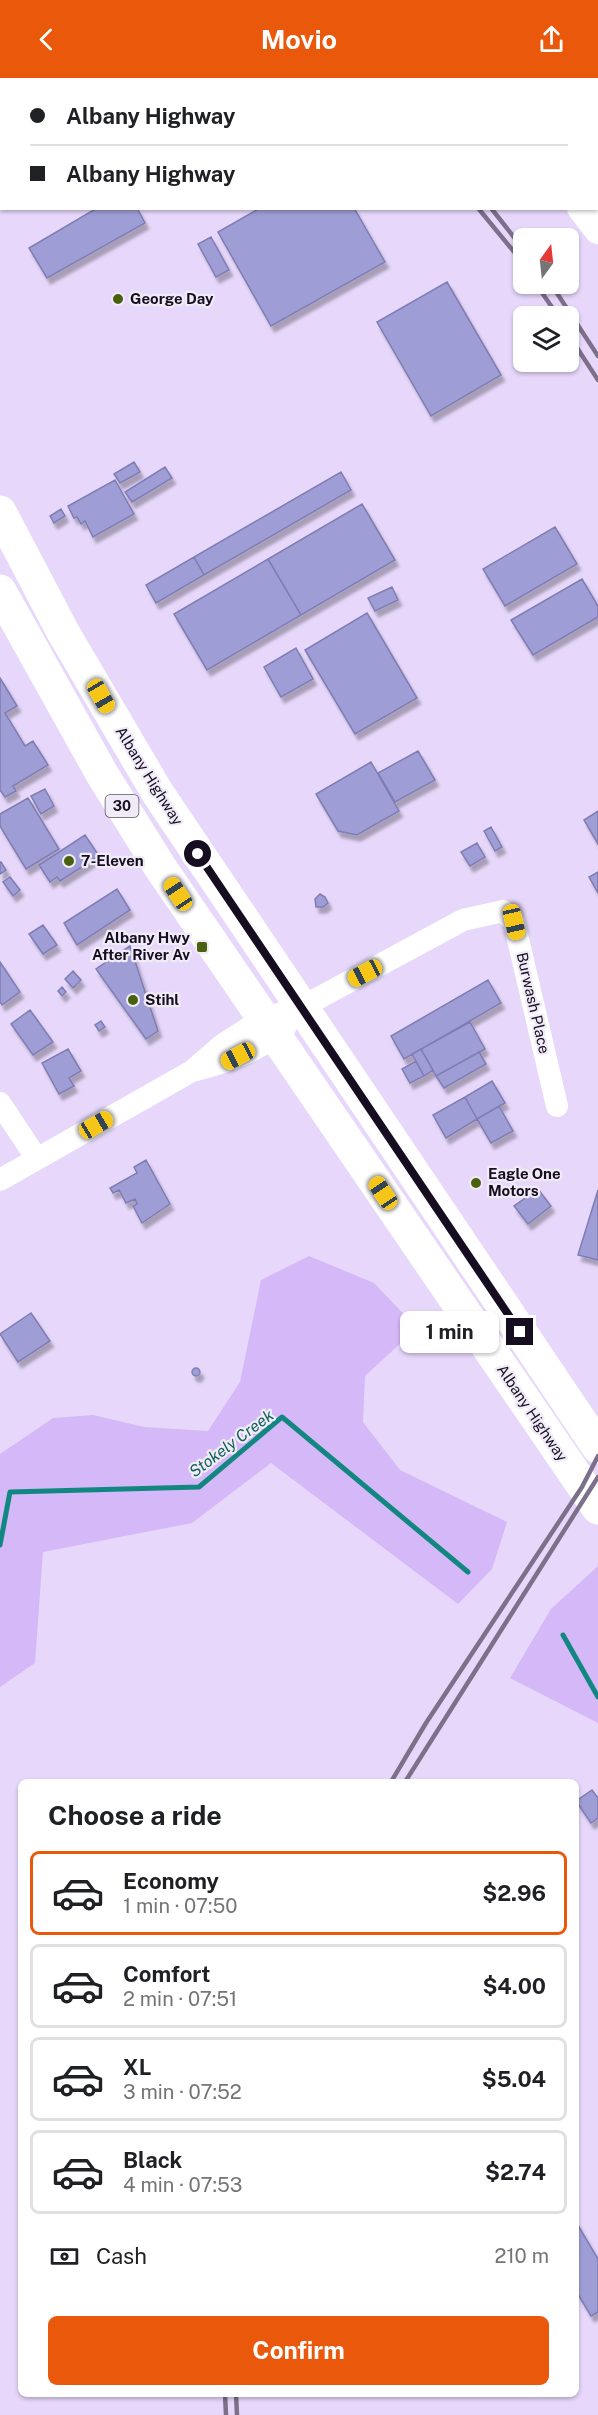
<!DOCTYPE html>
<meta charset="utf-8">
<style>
body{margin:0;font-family:"Public Sans",sans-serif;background:#f2f2f2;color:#202124;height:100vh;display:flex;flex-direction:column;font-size:22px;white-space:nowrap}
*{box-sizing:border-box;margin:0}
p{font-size:20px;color:#757577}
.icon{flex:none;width:33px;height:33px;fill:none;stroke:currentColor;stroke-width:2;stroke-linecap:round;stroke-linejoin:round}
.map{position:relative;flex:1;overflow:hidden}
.panel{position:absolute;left:18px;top:1701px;width:561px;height:618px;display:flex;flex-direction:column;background:#fff;border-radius:9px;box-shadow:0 2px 4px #0004}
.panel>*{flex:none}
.banner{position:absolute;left:0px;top:0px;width:598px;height:132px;box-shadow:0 2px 4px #0004;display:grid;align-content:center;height:132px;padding:0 30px;background:#fff}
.needle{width:39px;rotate:15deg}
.fabs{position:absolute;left:513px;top:150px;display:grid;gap:12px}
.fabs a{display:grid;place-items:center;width:66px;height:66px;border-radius:9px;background:#fff;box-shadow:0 2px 4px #0004;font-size:30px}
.end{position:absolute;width:27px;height:27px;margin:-14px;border:8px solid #160d20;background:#fff;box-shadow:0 0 0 3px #fff}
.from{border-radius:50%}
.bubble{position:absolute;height:42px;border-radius:9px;background:#fff;box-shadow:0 2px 4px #0004;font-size:20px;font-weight:700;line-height:42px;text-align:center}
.car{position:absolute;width:18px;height:36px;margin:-18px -9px;border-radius:8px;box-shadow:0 0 4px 2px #0007;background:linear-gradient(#f5c518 24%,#345 0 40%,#f5c518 0 76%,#345 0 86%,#f5c518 0)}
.banner b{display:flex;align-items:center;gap:21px;height:57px;font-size:22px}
.banner b+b{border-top:2px solid #e0e0e0}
.banner i{width:15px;height:15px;background:#202124}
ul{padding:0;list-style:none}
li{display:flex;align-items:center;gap:18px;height:84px;margin:0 12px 9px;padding:0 18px;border:3px solid #e0e0e0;border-radius:9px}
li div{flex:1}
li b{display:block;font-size:22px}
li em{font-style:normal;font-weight:700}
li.current{border-color:#ea580c}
li>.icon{width:54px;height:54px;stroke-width:1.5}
h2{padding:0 30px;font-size:27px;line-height:72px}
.pay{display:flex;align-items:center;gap:15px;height:66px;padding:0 30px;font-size:22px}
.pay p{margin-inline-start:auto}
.primary-button{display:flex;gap:12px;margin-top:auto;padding:12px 30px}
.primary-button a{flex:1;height:69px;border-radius:9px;background:#ea580c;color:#fff;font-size:24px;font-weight:700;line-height:69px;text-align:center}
header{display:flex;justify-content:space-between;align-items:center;height:78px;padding:0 30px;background:#ea580c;color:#fff;font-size:27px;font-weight:700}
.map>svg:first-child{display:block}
</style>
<header><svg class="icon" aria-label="back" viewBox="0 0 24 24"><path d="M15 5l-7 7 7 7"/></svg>Movio<svg class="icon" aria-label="share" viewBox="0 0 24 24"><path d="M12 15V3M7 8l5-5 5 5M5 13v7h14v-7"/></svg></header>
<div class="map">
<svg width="598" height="2337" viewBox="0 0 598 2337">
<defs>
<filter id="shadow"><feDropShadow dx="3.5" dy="6" stdDeviation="1.5" flood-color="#0004"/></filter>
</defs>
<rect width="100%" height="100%" fill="#e7d8fb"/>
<path fill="#d4b8f7" d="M309,1178L374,1205L417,1250L365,1298L363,1344L400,1392L507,1444L492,1491L458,1526L271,1385L192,1445L43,1474L35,1585L0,1609V1376L53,1340L93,1337L144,1349L208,1353L240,1304L261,1202Z
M598,1488V1645L510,1600L551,1531Z"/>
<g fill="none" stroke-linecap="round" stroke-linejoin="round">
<path stroke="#128782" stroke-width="5" d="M0,1467L10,1414L199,1409L282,1339L468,1494
M563,1557L598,1619"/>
</g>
<path fill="#9e9dd6" stroke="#7f7db3" stroke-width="1.5" filter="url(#shadow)" d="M97,130H137L145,145L47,200L29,170Z
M260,130H354L385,184L271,248L218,154Z
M211,159L229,192L216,199L198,166Z
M447,204L501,297L431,338L377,244Z
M134,384L140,394L120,405L114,396Z
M165,389L172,400L132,424L125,414Z
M341,394L351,412L204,497L194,479Z
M115,402L134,436L93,459L85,443L81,446L77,439L74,440L68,428Z
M362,426L395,482L301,537L268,481Z
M61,431L65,438L54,445L50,438Z
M555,449L577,486L505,528L483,491Z
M194,479L204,497L156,525L146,507Z
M268,481L301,537L207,592L174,536Z
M582,501L598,528V539L533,577L511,542Z
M392,509L398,522L375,533L368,520Z
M367,535L417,620L355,656L305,572Z
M296,570L313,601L281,619L264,589Z
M0,600L17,628L5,635L25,668L33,663L48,687L13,708L16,713L5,719L0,712Z
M418,673L435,702L395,724L378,695Z
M371,684L399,733L357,757L338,753L316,716Z
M45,711L54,728L41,736L31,718Z
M28,720L59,771L26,791L0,748V736Z
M598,733V766L584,742Z
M491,749L502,769L495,773L484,753Z
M85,757L99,778L60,803L57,799L50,804L39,787Z
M477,765L485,779L470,788L461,774Z
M1,784L6,792L0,796V785Z
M598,794V815L589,799Z
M10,799L20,812L13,818L3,804Z
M117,811L130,832L77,867L64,845Z
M320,816L325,819L328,825L323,829H316L315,821Z
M43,847L57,867L43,876L29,856Z
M130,868L158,953L146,961L96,891Z
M0,884L20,914L2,927L0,924Z
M73,893L81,902L73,910L65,901Z
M488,902L501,925L404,981L391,958Z
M62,909L66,914L62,918L58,913Z
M30,932L53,964L33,977L11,946Z
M101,943L105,949L99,953L95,947Z
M470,944L485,971L436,998L421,971Z
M68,971L81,993L69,1000L74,1008L59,1016L42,985Z
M421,971L433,992L424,998L412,976Z
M479,974L486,986L444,1010L436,998Z
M416,983L424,998L410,1005L402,991Z
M492,1003L505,1025L477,1041L465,1019Z
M465,1019L477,1041L446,1060L433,1037Z
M499,1028L513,1053L491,1065L477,1041Z
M146,1082L170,1126L142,1145L133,1128L137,1126L135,1121L126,1125L119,1112L113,1115L110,1110L137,1095L134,1089Z
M538,1111L551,1128L528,1146L514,1128Z
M598,1112V1182L578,1177Z
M31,1235L50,1263L18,1284L0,1256Z
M192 1294a4 4 0 1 1 8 0a4 4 0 1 1-8 0Z
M592,1712L598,1720V1740L591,1745L576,1723Z
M576,2144L598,2181V2234L591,2238L576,2213Z"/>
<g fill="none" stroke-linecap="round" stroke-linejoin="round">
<path stroke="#fff" stroke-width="22" d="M157,2L160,0
M0,93L2,92
M196,992C227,984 264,972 286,948
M0,1025L37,1081
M0,1102L192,993L222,967L264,940L302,929L463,842L503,833L514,844L557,1028"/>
<path stroke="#fff" stroke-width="28" d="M467,0L468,2
M581,130L598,152"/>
<path stroke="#fff" stroke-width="33" d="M0,434L63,554L157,714L598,1369
M0,513L102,696L160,789L598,1430"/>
<path stroke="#7c708a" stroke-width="4.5" d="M360,0L361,2
M372,0L374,2
M478,130L524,186
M491,130L524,172
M536,206L558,238
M551,206L598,278
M568,256L598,302
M391,1704L426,1645L582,1409L598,1378
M405,1704L598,1399
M225,2316L226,2337
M236,2316L237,2337"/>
</g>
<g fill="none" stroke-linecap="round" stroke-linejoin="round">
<path stroke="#160d20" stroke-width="8" d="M198,776L520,1254"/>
</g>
<g fill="#49610e" stroke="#f0ebf6" stroke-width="2">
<circle cx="118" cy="221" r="6"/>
<circle cx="69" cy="783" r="6"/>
<rect x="196" y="863" width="12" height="12" rx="3"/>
<circle cx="133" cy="922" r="6"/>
<circle cx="476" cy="1105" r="6"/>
</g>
<g text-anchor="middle" stroke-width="4.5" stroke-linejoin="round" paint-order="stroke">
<rect fill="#f0ebf6" stroke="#575060" stroke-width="1.5" x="105.5" y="717" width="33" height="22" rx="4.5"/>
<g font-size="14" font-weight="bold" fill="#160d20">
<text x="122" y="733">30</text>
</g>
<g font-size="15" font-weight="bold" fill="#160d20" stroke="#f0ebf6" text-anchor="start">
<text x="130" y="226">George Day</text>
<text x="81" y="788">7-Eleven</text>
<text x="190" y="865" text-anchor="end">Albany Hwy<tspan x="190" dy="17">After River Av</tspan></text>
<text x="145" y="927">Stihl</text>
<text x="488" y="1101">Eagle One<tspan x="488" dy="17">Motors</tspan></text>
</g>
<g font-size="15" fill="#160d20" stroke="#f0ebf6">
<text transform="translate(149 698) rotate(58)" y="5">Albany Highway</text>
<text transform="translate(533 925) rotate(77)" y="5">Burwash Place</text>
<text transform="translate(532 1335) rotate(56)" y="5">Albany Highway</text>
</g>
<g font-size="16" font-style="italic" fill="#0f6159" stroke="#f0ebf6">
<text transform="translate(231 1365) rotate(-37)" y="6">Stokely Creek</text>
</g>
</g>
</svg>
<div class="fabs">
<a><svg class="needle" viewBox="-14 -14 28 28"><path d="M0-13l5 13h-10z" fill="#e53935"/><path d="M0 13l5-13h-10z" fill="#757577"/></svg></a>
<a><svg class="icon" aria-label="layers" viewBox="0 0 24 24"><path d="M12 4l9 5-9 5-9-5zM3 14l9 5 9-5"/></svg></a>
</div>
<i class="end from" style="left:198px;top:776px"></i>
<i class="end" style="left:520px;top:1254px"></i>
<div class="bubble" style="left:400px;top:1233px;width:99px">1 min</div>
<i class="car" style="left:101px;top:618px;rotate:150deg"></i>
<i class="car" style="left:178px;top:816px;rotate:326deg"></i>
<i class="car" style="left:514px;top:844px;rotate:167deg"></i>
<i class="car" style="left:365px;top:895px;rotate:242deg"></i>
<i class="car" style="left:238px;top:978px;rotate:242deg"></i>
<i class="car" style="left:96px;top:1047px;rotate:60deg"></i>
<i class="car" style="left:383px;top:1115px;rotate:326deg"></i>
<div class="banner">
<b><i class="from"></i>Albany Highway</b>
<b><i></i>Albany Highway</b>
</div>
<section class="panel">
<h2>Choose a ride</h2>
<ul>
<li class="current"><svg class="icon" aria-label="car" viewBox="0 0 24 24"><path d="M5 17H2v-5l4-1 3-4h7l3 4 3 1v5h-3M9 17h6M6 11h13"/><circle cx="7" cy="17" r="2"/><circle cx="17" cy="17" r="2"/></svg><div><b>Economy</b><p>1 min · 07:50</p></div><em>$2.96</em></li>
<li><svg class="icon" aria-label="car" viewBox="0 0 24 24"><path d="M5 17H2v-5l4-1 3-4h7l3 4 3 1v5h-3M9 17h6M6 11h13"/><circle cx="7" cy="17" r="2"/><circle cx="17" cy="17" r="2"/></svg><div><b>Comfort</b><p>2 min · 07:51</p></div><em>$4.00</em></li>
<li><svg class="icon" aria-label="car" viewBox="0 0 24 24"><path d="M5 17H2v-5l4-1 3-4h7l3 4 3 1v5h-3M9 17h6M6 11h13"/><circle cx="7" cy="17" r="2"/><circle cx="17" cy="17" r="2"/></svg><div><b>XL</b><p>3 min · 07:52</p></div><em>$5.04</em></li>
<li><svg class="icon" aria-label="car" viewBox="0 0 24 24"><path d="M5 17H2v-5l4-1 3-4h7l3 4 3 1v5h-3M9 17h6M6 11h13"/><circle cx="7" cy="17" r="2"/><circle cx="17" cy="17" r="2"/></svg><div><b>Black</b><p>4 min · 07:53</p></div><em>$2.74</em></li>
</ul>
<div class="pay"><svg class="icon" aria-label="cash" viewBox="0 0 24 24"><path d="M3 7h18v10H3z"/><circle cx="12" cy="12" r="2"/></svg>Cash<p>210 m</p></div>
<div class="primary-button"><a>Confirm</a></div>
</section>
</div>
